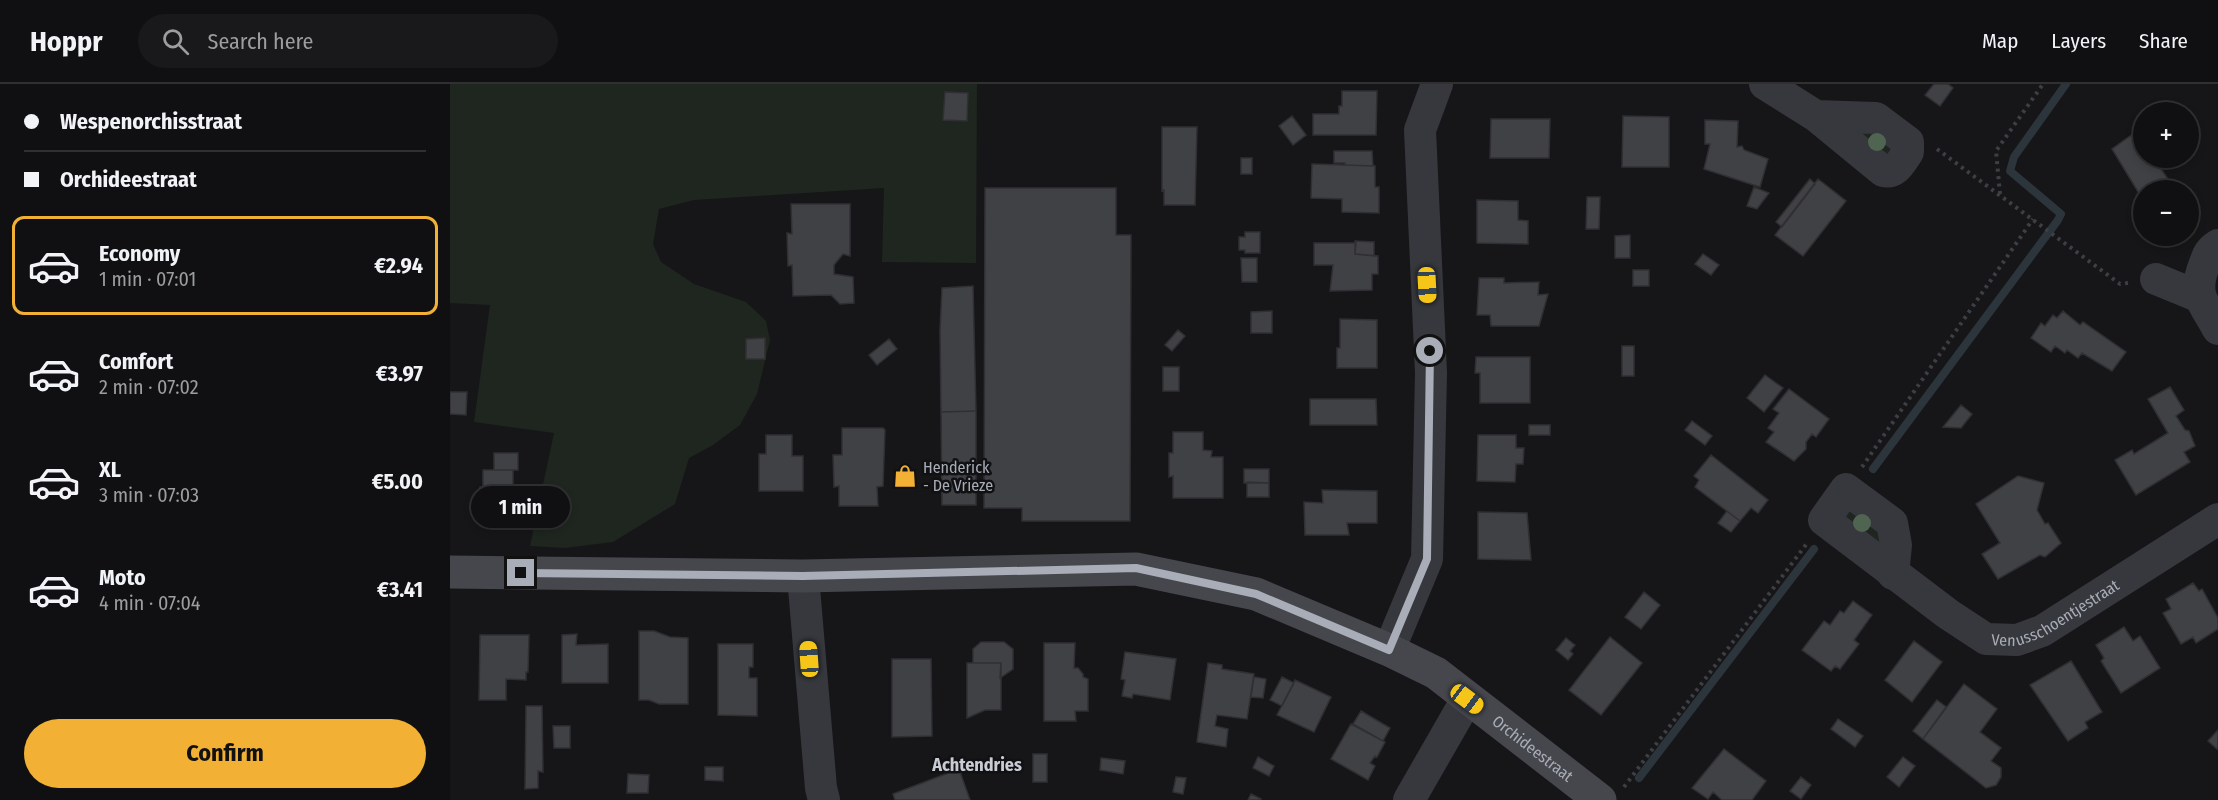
<!DOCTYPE html>
<meta charset="utf-8">
<style>
body{margin:0;font-family:"Fira Sans Condensed",sans-serif;background:#19191b;color:#f1f3f6;height:100vh;display:flex;flex-direction:column;font-size:22px;white-space:nowrap}
*{box-sizing:border-box;margin:0}
p{font-size:20px;color:#9c9d9f}
.icon{flex:none;width:33px;height:33px;fill:none;stroke:currentColor;stroke-width:2;stroke-linecap:round;stroke-linejoin:round}
.map{position:relative;flex:1;overflow:hidden}
.panel{display:flex;flex-direction:column;background:#101012;width:450px}
.panel>*{flex:none}
.guide{display:grid;align-content:center;height:132px;padding:0 24px;background:#101012}
.tools{position:absolute;left:1683px;top:18px;display:grid;gap:12px}
.tools a{display:grid;place-items:center;width:66px;height:66px;border-radius:50%;background:#101012;box-shadow:0 3px 9px #0003,0 0 0 2px #303032;font-size:30px}
.end{position:absolute;width:27px;height:27px;margin:-14px;border:8px solid #a8adb8;background:#111;box-shadow:0 0 0 3px #111}
.from{border-radius:50%}
.bubble{position:absolute;height:42px;border-radius:21px;background:#101012;box-shadow:0 3px 9px #0003,0 0 0 2px #303032;font-size:20px;font-weight:700;line-height:42px;text-align:center}
.car{position:absolute;width:18px;height:36px;margin:-18px -9px;border-radius:8px;box-shadow:0 0 4px 2px #0007;background:linear-gradient(#f5c518 24%,#345 0 40%,#f5c518 0 76%,#345 0 86%,#f5c518 0)}
.guide b{display:flex;align-items:center;gap:21px;height:57px;font-size:22px}
.guide b+b{border-top:2px solid #303032}
.guide i{width:15px;height:15px;background:#f1f3f6}
ul{padding:0;list-style:none}
li{display:flex;align-items:center;gap:18px;height:99px;margin:0 12px 9px;padding:0 12px;border:3px solid transparent;border-radius:12px}
li div{flex:1}
li b{display:block;font-size:22px}
li em{font-style:normal;font-weight:700}
li.current{border-color:#f2b134}
li>.icon{width:54px;height:54px;stroke-width:1.5}
.primary-button{display:flex;gap:12px;margin-top:auto;padding:12px 24px}
.primary-button a{flex:1;height:69px;border-radius:36px;background:#f2b134;color:#111;font-size:24px;font-weight:700;line-height:69px;text-align:center}
header{display:flex;align-items:center;gap:36px;box-sizing:border-box;height:84px;padding:0 30px;background:#101012;border-bottom:2px solid #303032}
header strong{font-size:28px}
nav{display:flex;gap:33px;margin-inline-start:auto;font-size:21px}
.search{width:420px;height:54px;background:#19191b;display:flex;align-items:center;gap:15px;box-sizing:border-box;padding:0 21px;border-radius:33px;color:#9c9d9f;font-size:22px}
main{display:flex;flex:1;min-height:0}
.map>svg:first-child{display:block}
</style>
<header>
<strong>Hoppr</strong>
<div class="search"><svg class="icon" aria-label="search" viewBox="0 0 24 24"><circle cx="10" cy="10" r="6"/><path d="M15 15l6 6"/></svg>Search here</div>
<nav><a>Map</a><a>Layers</a><a>Share</a></nav>
</header>
<main>
<section class="panel">
<div class="guide">
<b><i class="from"></i>Wespenorchisstraat</b>
<b><i></i>Orchideestraat</b>
</div>
<ul>
<li class="current"><svg class="icon" aria-label="car" viewBox="0 0 24 24"><path d="M5 17H2v-5l4-1 3-4h7l3 4 3 1v5h-3M9 17h6M6 11h13"/><circle cx="7" cy="17" r="2"/><circle cx="17" cy="17" r="2"/></svg><div><b>Economy</b><p>1 min · 07:01</p></div><em>€2.94</em></li>
<li><svg class="icon" aria-label="car" viewBox="0 0 24 24"><path d="M5 17H2v-5l4-1 3-4h7l3 4 3 1v5h-3M9 17h6M6 11h13"/><circle cx="7" cy="17" r="2"/><circle cx="17" cy="17" r="2"/></svg><div><b>Comfort</b><p>2 min · 07:02</p></div><em>€3.97</em></li>
<li><svg class="icon" aria-label="car" viewBox="0 0 24 24"><path d="M5 17H2v-5l4-1 3-4h7l3 4 3 1v5h-3M9 17h6M6 11h13"/><circle cx="7" cy="17" r="2"/><circle cx="17" cy="17" r="2"/></svg><div><b>XL</b><p>3 min · 07:03</p></div><em>€5.00</em></li>
<li><svg class="icon" aria-label="car" viewBox="0 0 24 24"><path d="M5 17H2v-5l4-1 3-4h7l3 4 3 1v5h-3M9 17h6M6 11h13"/><circle cx="7" cy="17" r="2"/><circle cx="17" cy="17" r="2"/></svg><div><b>Moto</b><p>4 min · 07:04</p></div><em>€3.41</em></li>
</ul>
<div class="primary-button"><a>Confirm</a></div>
</section>
<div class="map">
<svg width="1768" height="716" viewBox="0 0 1768 716">
<rect width="100%" height="100%" fill="#161618"/>
<path fill="#1e261f" d="M0,0H527L526,179L432,178L434,104L244,116L209,125L203,160L211,178L244,200L296,218L316,237L320,256L307,310L290,341L263,361L239,374L225,420L163,458L115,464L80,462L104,349L24,338L40,221L0,219Z
M1414,46L1444,59L1438,74L1411,53Z
M1398,425L1433,445L1432,455L1426,458L1395,438V427Z"/>
<g fill="none" stroke-linecap="round" stroke-linejoin="round">
<path stroke="#2c353c" stroke-width="8" d="M1423,385L1608,136L1611,130L1560,87L1564,73L1616,0
M1189,694L1364,465"/>
</g>
<path fill="#404145" stroke="#303034" stroke-width="1.5" d="M1484,0H1498L1503,4L1490,22L1475,11Z
M892,7H927L926,51H863V30H889V22H892Z
M495,8L518,9L517,37L493,36Z
M842,32L856,51L843,61L829,42Z
M1173,32L1219,33V83H1172Z
M1041,35H1100L1099,74H1040Z
M1255,36L1288,37L1287,63L1292,62L1294,66L1318,75L1310,103L1254,85L1260,60H1255Z
M712,43H747L745,121H714V106L712,107Z
M1690,45L1692,47L1694,46V74H1704L1725,106H1694V109L1690,111L1662,65Z
M884,67H922L923,82L895,81V79H884Z
M791,74H802V90H791Z
M862,80L925,82V103H929V129L892,128V115L861,114Z
M1360,95L1365,100L1332,143L1326,138Z
M1368,95L1396,117L1353,172L1325,151Z
M1304,103L1319,109L1307,125L1297,122Z
M535,104H666V151H681L680,437H572V424H534Z
M1137,113H1150L1149,145H1136Z
M1027,116L1068,117V136L1078,137V160L1027,159Z
M341,120H400V172L393,170L384,181V190L403,193L404,219L390,220L381,211L343,212L342,181L338,182L337,149L342,150Z
M795,148H810V169H795V166H789V153H795Z
M1180,151V174H1165V152Z
M905,157L924,158V172L905,170Z
M864,159H906L905,170L928,172V190H922V206L880,207L883,181H864Z
M1253,170L1269,181L1261,191L1245,180Z
M791,174H807V198H792Z
M1183,186H1199V202H1183Z
M1029,194H1054V199L1089,198L1088,211L1098,210L1089,242H1041L1040,231H1027Z
M523,202L526,327L491,328L490,247L492,204Z
M822,227V249H801V228Z
M1613,227L1630,241L1633,238L1676,268L1662,287L1632,269L1628,274L1617,266L1615,269L1605,262L1601,268L1581,254L1591,239L1595,242L1603,231L1607,234Z
M890,235L927,236V284H887V264H890Z
M728,246L735,252L722,267L715,261Z
M315,254V275H296V255Z
M439,255L447,265L427,281L419,271Z
M1172,262H1184V292H1172Z
M1026,273H1080V319H1030V289H1025Z
M713,283H729V307H713Z
M1315,291L1333,304L1314,328L1297,314Z
M1720,303L1734,326L1726,332L1735,346L1739,347L1745,362L1734,368L1740,378L1686,411L1665,376L1682,366L1684,370L1718,349L1698,315Z
M1339,305L1379,335L1366,353L1362,350L1356,358V365L1344,377L1316,358L1324,348L1318,344L1329,329L1323,325Z
M0,308H17L16,331L0,330Z
M860,315H926L927,341H860Z
M1511,321L1522,330L1511,344L1493,343Z
M526,327V421H492L491,328Z
M1242,337L1262,352L1255,361L1235,346Z
M1079,341H1100V351H1079Z
M392,344H433L435,346L433,402L427,403L428,422H389V402L384,403L383,371H392Z
M723,348H753V366L762,367L761,373H773V414H723V392L719,393V369H723Z
M316,351H342V372H353V407H309V370H316Z
M1028,351H1066V364H1074L1073,380H1066L1065,398L1027,397Z
M44,369H68V386H44Z
M1261,371L1318,416L1308,429L1301,424L1290,437L1245,403L1249,396L1244,392Z
M794,385H819V399H794Z
M33,386H63V403H60V411H69V432H32L30,403H33Z
M1568,392L1594,399L1587,426L1595,440L1598,439L1611,459L1595,473L1590,471L1548,495L1532,470L1550,459L1526,420Z
M797,398L819,399V413H797Z
M872,406L927,407V439H897L899,451H855L854,418L873,419Z
M1277,427L1290,437L1281,448L1268,439Z
M1028,428L1077,429L1081,476L1028,475Z
M1743,499L1749,507L1752,505L1768,534V545L1746,559L1743,553L1731,560L1713,529L1721,525L1716,515Z
M1194,508L1210,521L1191,545L1175,533Z
M1403,517L1422,531L1404,556L1409,560L1390,585L1385,582L1381,587L1352,566L1374,537L1380,541L1390,527L1394,529Z
M1674,543L1683,557L1690,552L1710,584L1671,609L1651,577L1654,574L1646,561Z
M189,547H204L220,553L238,554V620H209L199,616H189Z
M127,550L126,561L158,560V599H112V551Z
M30,551H79L78,588H76V596L56,595V616H29Z
M1160,553L1192,579L1151,631L1119,606Z
M1116,554L1125,561L1120,567L1123,570L1118,576L1106,566Z
M1464,557L1492,578L1462,618L1435,596Z
M531,558H554L563,565V585L550,594L551,579H523V565Z
M594,559H625L624,584H628L633,590V593L638,595V627H625L626,637H594Z
M268,560H303V583H299V594H307V632L268,631Z
M675,568L726,575L720,616L683,610L682,614L672,612L675,596L671,595Z
M442,575H481L482,652L442,653Z
M1621,577L1652,628L1635,638L1638,644L1618,657L1580,601Z
M517,579H551V626H535L517,634Z
M758,579L772,581V585L804,590L797,635L767,631L765,642L778,645L776,663L747,658Z
M804,593L816,595L813,614L801,613Z
M832,593L844,599L832,622L820,616Z
M845,596L881,613L864,648L827,631Z
M1514,600L1547,625L1530,648L1551,664L1541,677L1551,684V693L1546,701L1536,704L1473,655Z
M1487,616L1496,623L1473,655L1463,647Z
M76,622H92L93,688L88,687V704L75,705Z
M911,627L940,644L933,657L903,640Z
M1388,635L1413,652L1405,663L1381,645Z
M901,640L935,658L927,673L925,672L920,679L925,682L918,696L881,675Z
M103,642H120V664H104Z
M1768,646V663L1767,665L1758,657Z
M1274,665L1316,697L1302,716H1272L1263,708L1258,715L1242,704Z
M583,670H597V698H583Z
M808,673L824,682L819,692L803,684Z
M1453,673L1465,682L1449,703L1437,693Z
M651,674L675,677L673,690L650,686Z
M255,683H273V697L255,696Z
M509,685L520,716H445L443,710Z
M178,690L199,691L198,709H177Z
M726,693L736,694L733,710L723,708Z
M1351,693L1361,701L1351,715L1340,707Z
M801,710L811,715L810,716H798Z"/>
<g fill="none" stroke-linecap="round" stroke-linejoin="round">
<path stroke="#3d3f44" stroke-width="4" stroke-dasharray="3 4.5" stroke-linecap="butt" d="M1487,65L1670,200L1678,199
M1550,110L1546,67L1593,0
M1412,383L1583,135
M1174,703L1358,458"/>
<g stroke="#37383d" stroke-width="32">
<path d="M1315,0L1366,32L1433,87C1446,90 1451,78 1458,68V58L1426,34L1366,32"/>
<path d="M1768,161C1760,166 1758,170 1755,179C1742,211 1753,217 1768,245"/>
<path d="M1706,195L1750,213"/>
<path id="s1" d="M1443,490L1446,461L1442,439L1396,405L1374,436L1498,530L1536,555L1567,556L1592,547L1768,435"/>
<path d="M353,492L371,704L374,716"/>
<path d="M939,566L977,475L981,289L970,46L987,0"/>
<path d="M959,716L1017,615"/>
</g>
<path stroke="#45474d" stroke-width="33" id="s2" d="M0,488L353,492L686,485L806,510L939,566L986,589L1150,716"/>
</g>
<g fill="#506452">
<circle cx="1427" cy="58" r="9"/>
<circle cx="1412" cy="439" r="9"/>
</g>
<g fill="none" stroke-linecap="round" stroke-linejoin="round">
<path stroke="#a8adb8" stroke-width="8" d="M71,489L353,492L686,484L806,510L939,566L977,475L980,267"/>
</g>
<defs>
<g id="shop-bare" transform="scale(1.8)"><path d="M-5-2.5h2.3a2.7 3.5 0 0 1 5.4 0H5L5.5 6h-11ZM-1.5-2.5h3a1.5 2.3 0 0 0-3 0Z" fill="#f2b134" stroke="#111113" stroke-width="2.5" paint-order="stroke"/></g>
</defs>
<g fill-rule="evenodd">
<use href="#shop-bare" x="455" y="392"/>
</g>
<g text-anchor="middle" stroke-width="5" stroke-linejoin="round" paint-order="stroke">
<g font-size="16" fill="#a8adb8" stroke="#111113" text-anchor="start">
<text x="473" y="389">Henderick<tspan x="473" dy="18">- De Vrieze</tspan></text>
</g>
<g font-size="16" fill="#a8adb8" stroke="#111113">
<text dy="6" stroke="none"><textPath href="#s1" startOffset="424">Venusschoentjestraat</textPath></text>
<text dy="6" stroke="none"><textPath href="#s2" startOffset="1128">Orchideestraat</textPath></text>
</g>
<g font-size="18" font-weight="bold" fill="#c9ccd4" stroke="#111113">
<text x="527" y="687">Achtendries</text>
</g>
</g>
</svg>
<div class="tools">
<a>+</a>
<a>−</a>
</div>
<i class="end from" style="left:980px;top:267px"></i>
<i class="end" style="left:71px;top:489px"></i>
<div class="bubble" style="left:21px;top:402px;width:99px">1 min</div>
<i class="car" style="left:977px;top:201px;rotate:177deg"></i>
<i class="car" style="left:359px;top:575px;rotate:356deg"></i>
<i class="car" style="left:1017px;top:615px;rotate:127deg"></i>
</div>
</main>
